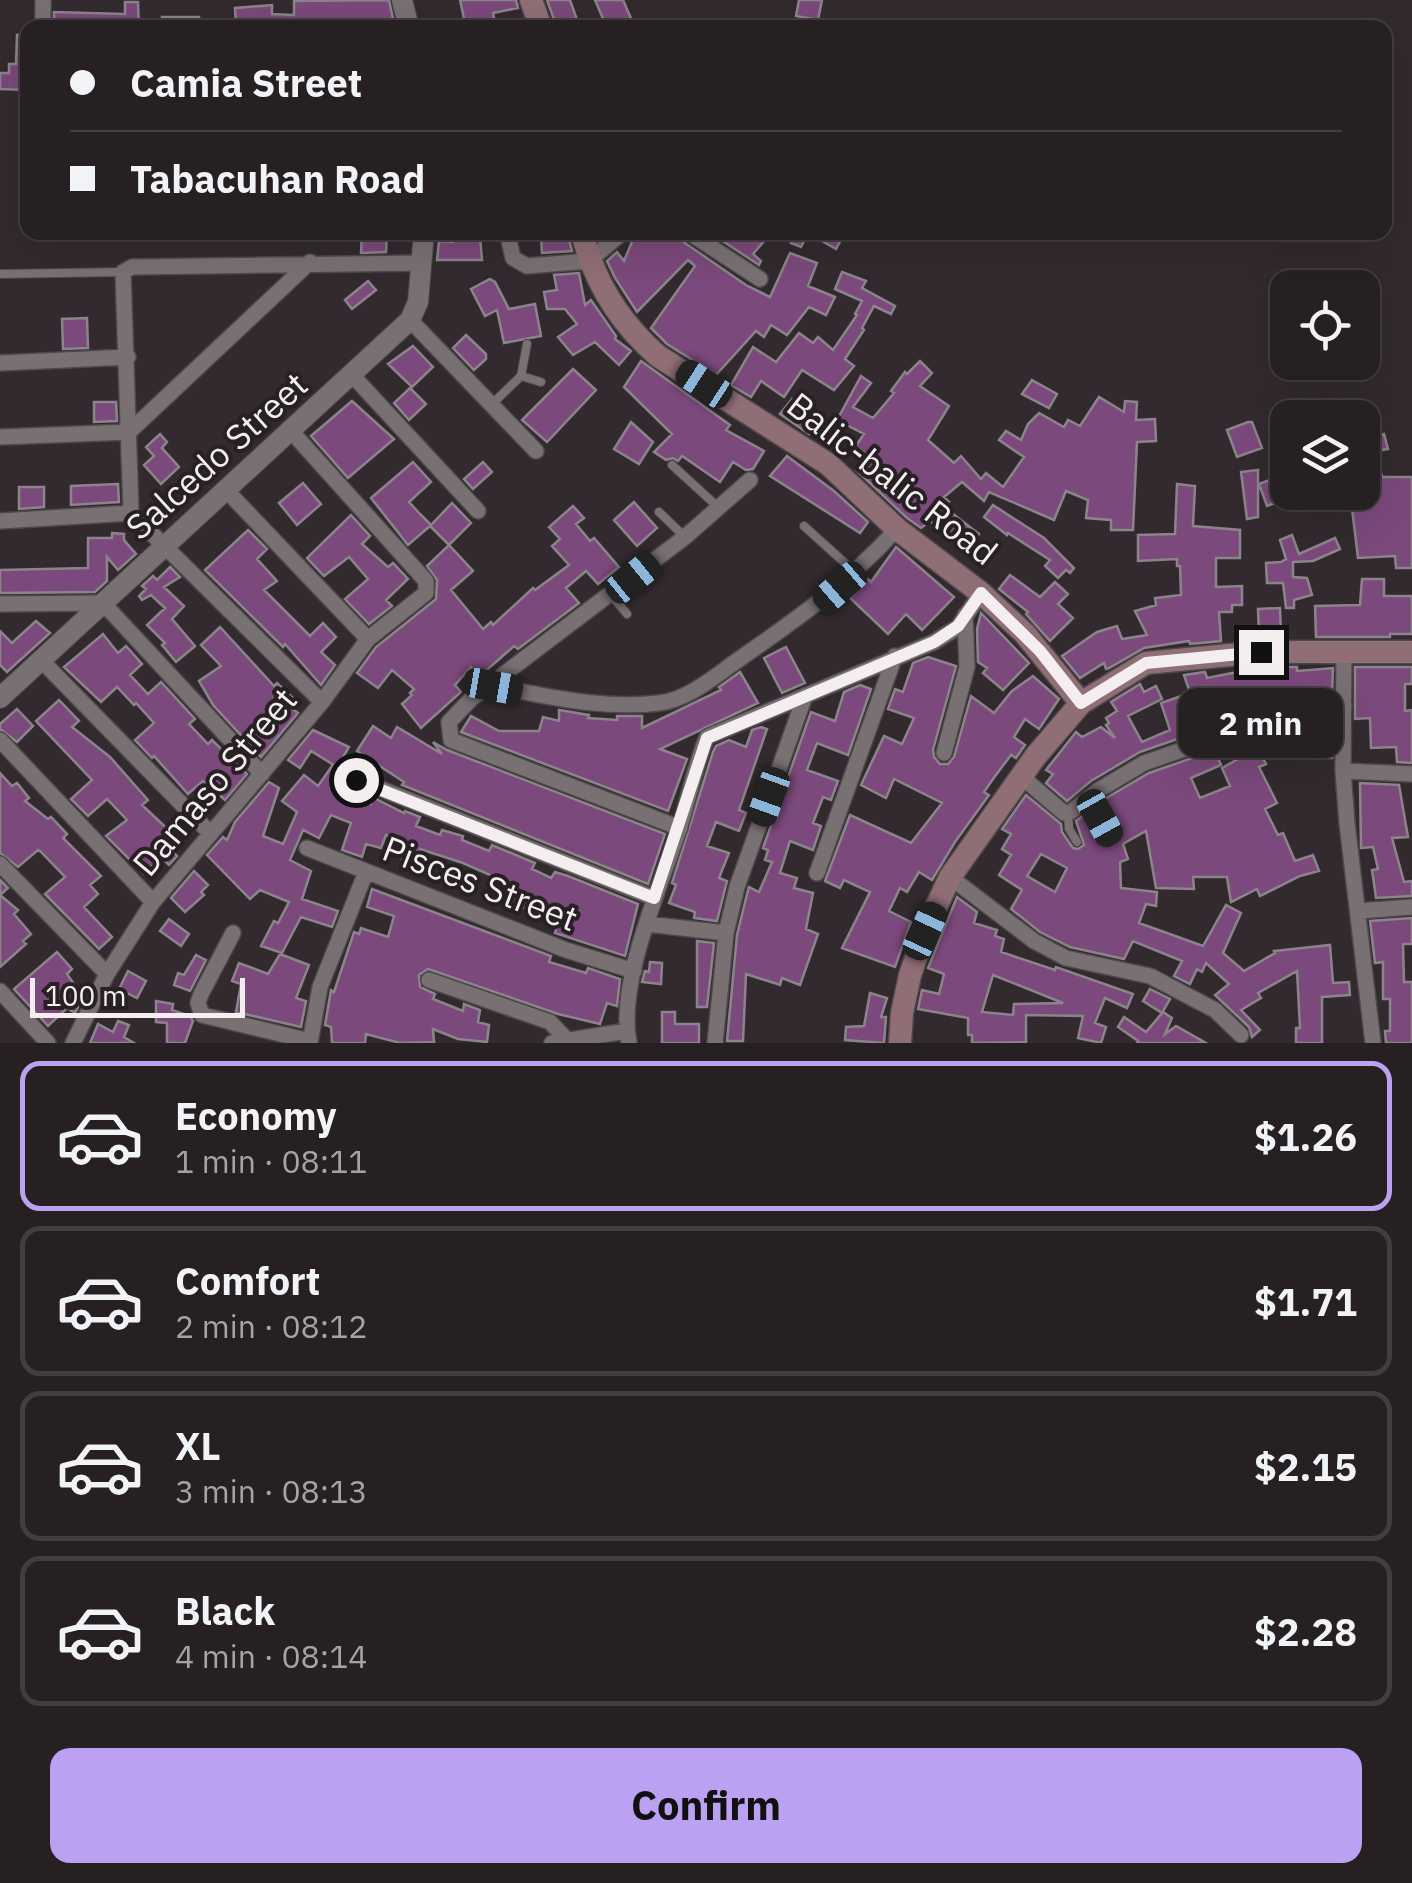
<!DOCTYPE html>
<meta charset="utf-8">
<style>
body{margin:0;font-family:"IBM Plex Sans",sans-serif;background:#322d2f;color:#f1f3f6;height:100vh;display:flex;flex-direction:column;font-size:38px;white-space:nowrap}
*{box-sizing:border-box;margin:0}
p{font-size:32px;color:#a4a3a5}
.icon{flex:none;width:55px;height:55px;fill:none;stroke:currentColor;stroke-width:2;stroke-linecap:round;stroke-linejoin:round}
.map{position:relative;height:1043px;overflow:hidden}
.details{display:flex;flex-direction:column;background:#262022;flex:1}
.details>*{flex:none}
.guide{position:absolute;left:20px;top:20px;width:1372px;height:220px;border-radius:20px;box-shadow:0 10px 40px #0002,0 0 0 2px #423e40;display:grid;align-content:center;height:220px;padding:0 50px;background:#262022}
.controls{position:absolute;left:1270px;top:270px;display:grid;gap:20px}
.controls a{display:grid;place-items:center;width:110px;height:110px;border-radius:20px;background:#262022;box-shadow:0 10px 40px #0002,0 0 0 2px #423e40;font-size:50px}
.scale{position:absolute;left:30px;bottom:25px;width:215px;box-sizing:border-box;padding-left:10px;border:5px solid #f4eef1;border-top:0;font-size:28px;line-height:35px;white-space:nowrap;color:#f4eef1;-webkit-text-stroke:8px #282124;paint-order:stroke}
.end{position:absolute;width:45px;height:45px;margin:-22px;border:12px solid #f4eef1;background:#111;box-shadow:0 0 0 5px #111}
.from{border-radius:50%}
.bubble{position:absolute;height:70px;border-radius:20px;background:#262022;box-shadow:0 10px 40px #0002,0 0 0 2px #423e40;font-size:32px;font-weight:700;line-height:70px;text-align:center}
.car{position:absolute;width:30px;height:60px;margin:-30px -15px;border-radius:12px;box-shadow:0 0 8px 2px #0007;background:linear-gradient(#222 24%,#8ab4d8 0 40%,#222 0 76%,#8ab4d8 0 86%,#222 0)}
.guide b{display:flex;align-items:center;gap:35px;height:95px;font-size:38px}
.guide b+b{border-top:2px solid #423e40}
.guide i{width:25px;height:25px;background:#f1f3f6}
ul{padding:18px 0 0;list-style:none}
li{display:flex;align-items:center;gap:30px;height:150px;margin:0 20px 15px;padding:0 30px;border:5px solid #423e40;border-radius:20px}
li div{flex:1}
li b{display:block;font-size:38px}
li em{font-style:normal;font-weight:700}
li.selected{border-color:#bca0f2}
li>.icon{width:90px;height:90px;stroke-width:1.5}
.button{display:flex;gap:20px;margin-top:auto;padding:20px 50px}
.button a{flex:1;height:115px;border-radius:20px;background:#bca0f2;color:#111;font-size:40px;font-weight:700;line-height:115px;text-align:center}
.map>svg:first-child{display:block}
</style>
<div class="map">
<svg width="1412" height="1043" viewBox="0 0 1412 1043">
<rect width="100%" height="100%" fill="#322a2e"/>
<path fill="#7b497b" stroke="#8b848a" stroke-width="2.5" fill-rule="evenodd" d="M389,0L395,28H236L235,8L272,5V14L294,15V1Z
M460,0H516L518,8L493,13L496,28H466Z
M547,0H570L580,28H557Z
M595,0H623L633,23L623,28H607Z
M799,0H822L818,20L796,16Z
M125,2H138L139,28H54V12L125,14Z
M162,17H199V28H162Z
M17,35H28V90L0,89V73H9V64H16Z
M362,232H387L386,252L361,253Z
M452,232H464L465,239L480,237L482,260H437L439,241L453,242Z
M553,232H567L572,251L542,253L541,237L553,236Z
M636,232H677L682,241L746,285L770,297L790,253L817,263L808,286L835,297L826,315L809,307L787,335L771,325L764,337L756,331L716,375L667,344L651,328L695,266L688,260L637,312L615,278L607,261L617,252L624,261Z
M709,232H772L753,254L761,261L759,265Z
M795,232H845L836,249L808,233L801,247L791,243Z
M842,272L866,281L862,288L895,306L891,314L874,306L862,328L864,330L845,359L854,366L834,390L802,370L784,397L761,381L751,397L731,385L753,347L776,362L799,333L813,343L818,337L833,350L857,315L855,314L862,301L835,289Z
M579,273L585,305L591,300L616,336L615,339L631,351L619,365L595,342L573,355L558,337L577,324L565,309H547L544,292L557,290L554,275Z
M490,279L495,282L509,309L535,304L541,336L504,343L497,310L485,316L471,289Z
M368,281L376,290L352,309L345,300Z
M87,318L88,348L63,349L62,319Z
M466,335L486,354V359L474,370L453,348Z
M413,346L433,367L412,387L388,364Z
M641,361L730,425L726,430L764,451L753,469L746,470L733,462L720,482L682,456L678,461L673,458L666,460L654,452L672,434L624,387Z
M920,361L932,373L920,386L949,406L928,440L954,463L961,456L981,479L986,473L1003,487L1024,457L999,440L1006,431L1021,440L1028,424L1039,413L1064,427L1068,420L1080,426L1099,397L1124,412L1125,401L1137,402L1136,420L1155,419L1156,441L1137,442L1133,530H1111V520L1086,518L1088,500L1066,491L1054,520L989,492L984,501L962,482L944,497L949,502L944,507L979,534L968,549L930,521L921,528L907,518L856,470L869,456L855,447L864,434L837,420L861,376L871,383L853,407L873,418L894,393L891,391L905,372L907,374Z
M573,369L596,390L547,442L522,420Z
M1032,380L1057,394L1049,408L1022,394Z
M410,388L426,404L409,420L394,403Z
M792,399L816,423L809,434L780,414Z
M352,401L394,439L348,478L311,436Z
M94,402H116L117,421L94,422Z
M631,422L653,442L639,464L614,449Z
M1248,422H1252L1262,448L1237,457L1227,430Z
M160,434L167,442L162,448L179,467L161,484L144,465L154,456L146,447Z
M1384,434L1388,449L1376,451L1382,477H1412V568H1396L1395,556L1358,558L1350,492H1362V439Z
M787,456L834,491L868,522L860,533L770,476Z
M413,462L431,482L409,502L420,514L431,525L452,503L471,523L449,545L430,526L408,545L371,498Z
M483,462L492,472L473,489L464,479Z
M1258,470V517L1247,519L1241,472Z
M1288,473V498L1267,506L1259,484Z
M303,483L321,504L297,525L279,503Z
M118,484L119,502L71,505V486Z
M1177,484L1195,486L1193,526L1240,530V558H1216V587L1242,586V605H1232V612H1219L1221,641L1190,644L1189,641L1144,648L1109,668L1106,669L1104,663L1080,678L1062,656L1097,632L1117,626L1122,639L1147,635L1135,611L1156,605L1155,598L1181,595L1180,566H1177V559L1138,561V535L1175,534Z
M19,487H44V507L19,509Z
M634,502L657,528L637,546L614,520Z
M993,505L1044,538L1074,568L1070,573L1066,570L1058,578L1045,566L1050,560L1008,533L1007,535L984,517Z
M573,506L584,518L576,524L590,541L594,538L619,567L598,584L586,571L566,588L579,603L518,649L514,646L479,677L471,667L455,685L461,692L421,728L402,704L412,695L410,693L414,689L392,670L378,688L357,673L376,647L436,599L437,580L427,566L449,545L473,571L451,590L483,629L491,622L493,625L533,588L535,590L569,565L552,546L560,539L549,527Z
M351,515L370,536L362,544L388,567L393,563L408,579L386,600L392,606L369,624L345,599L368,579L349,557L324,576L307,558Z
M248,530L267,549L257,559L277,581L264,590L310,636L323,623L336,637L321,652L335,665L321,685L285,644L283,647L205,570Z
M112,533L124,534V540L136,554L118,570L107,557V581L95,592L0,593V570L88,568V538H112Z
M1292,535L1299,554L1335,538L1340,549L1313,561L1293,562V577L1307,578L1312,595L1294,600V608H1286L1283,583H1267L1266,563L1281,562L1286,559L1280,540Z
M896,547L954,597L922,630L906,614L888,634L850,598L868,579L871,582Z
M170,567L180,577L164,587L184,606L172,619L195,646L176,662L162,645L165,643L147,625L165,608L151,595L142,600L139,596L146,589L142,586L153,576L157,580Z
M1010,575L1040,597L1055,582L1068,594L1058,604L1073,618L1050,641L1026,614L1028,612L999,589Z
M1362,579H1384V596H1412V634H1390V637H1316L1315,606L1360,605Z
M1280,608L1281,633L1259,634L1258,609Z
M981,613L1029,663L1003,690L983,673L987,668L978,662L977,629Z
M36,621L50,633L7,672L0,665V631L12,643Z
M220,627L274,686L277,683L293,698L287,705L298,713L261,757L213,705L199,681L221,666L201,645Z
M103,634L118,653L126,646L142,664L130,675L148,694L161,682L195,719L189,724L208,744L212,740L247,774L225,800L203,781L188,794L154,756L152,758L135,740L154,723L136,703L134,705L117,687L101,702L64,667Z
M786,647L805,683L782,693L764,658Z
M928,657L956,666L933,750L934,757L940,764H948L954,757L971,696L994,713L1012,691L1033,676L1059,699L1039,729L1025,719L1014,737L1025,745L1016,758L1011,755L993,779L984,792L989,795L955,842L932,880L919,872L907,892L900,888L889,911L911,922L895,967L842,948L870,892L844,880L840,888L825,881L850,815L911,843L942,803L894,779L886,798L861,785L884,736L902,744L914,718L888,709L895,689L903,692L913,663Z
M1262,667H1297V671L1333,668L1332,696L1264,709L1140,752L1091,781L1067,801L1046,783L1053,774L1046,770L1076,732L1082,737L1101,727L1115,738L1106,725L1109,723L1106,718L1117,711L1111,702L1140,684L1144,692L1156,686L1162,699L1128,716L1142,742L1170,730L1161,703L1190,693L1184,675L1205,672L1207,678Z
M1355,667H1412V684H1405V711L1412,710V763L1397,762L1396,747L1371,748L1370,718L1355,719Z
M740,672L758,703L660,749L687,759L668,811L461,732L471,716L499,731H539L543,717L559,721V710L589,715L588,718L617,720V716H642V728L721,690L719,687Z
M860,685L871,689L848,755L817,743L807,770L838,781L831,800L823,797L813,823L821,826L813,850L790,841L780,873L797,878L794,888L813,893L806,929L818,934L800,985L782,978L780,985L746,974L743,1041H727L737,935L748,890L749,887L759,892L772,862L765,860L768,850L763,848L811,712L835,721L844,692Z
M59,700L79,721L72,727L110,757L148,800L142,805L174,835L165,844L177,856L169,865L161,857L144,874L106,836L127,820L107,799L88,816L71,799L92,780L36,721Z
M17,709L33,726L17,742L0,729V724Z
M1332,719V758H1299V735L1264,748L1259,735Z
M373,726L391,738L397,727L442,754L433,742L447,750L665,834L648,884L402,785L404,782L357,751Z
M761,727L767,729L739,810L746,813L739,831L716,822L707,846L729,853L719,878L727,881L717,921L694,918L695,912L669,903L676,885L672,883L713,752L716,746L729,740L746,747L752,730Z
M313,730L349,747L337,767L311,751L300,768L288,760Z
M1258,748L1266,764L1259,767L1277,803L1265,809L1278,835L1283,833L1295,861L1313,855L1319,871L1300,876L1260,896L1257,889L1231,902L1227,877H1193L1194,889L1156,888L1146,831L1123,844L1128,859L1120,862L1121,888L1157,892L1156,906L1146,904L1139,923L1203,946L1226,905L1241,913L1223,953L1244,971L1275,953L1274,951L1330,945L1333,983L1349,982L1350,995L1322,997V1043H1296V1028H1300L1297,971L1258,993L1261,998L1241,1010L1260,1030L1252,1037L1249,1027L1215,995L1229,984L1206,963L1202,972L1197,969L1190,984L1174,976L1182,961L1133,941L1124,959L1070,947L1040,932L1011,909L1022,890L999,875L1011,855L1002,849L1011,834L1002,829L1026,795L1061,824L1062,832L1073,848L1078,849L1084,845L1076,821L1088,812L1103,841L1111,844L1117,836L1100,803L1103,800L1149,773L1215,750L1221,765L1191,778L1200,798L1230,786L1222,768ZM1041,854L1067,868L1055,892L1027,876Z
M332,766L343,772L333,785L342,792L371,804L374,798L404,813L405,811L420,817L416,826L440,835L442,830L463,836L462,840L489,851L492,845L535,863L532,869L551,878L555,872L568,876L638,904L625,956L555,933L558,923L510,902L517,887L463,863L420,849L413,866L402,860L408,845L386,835L381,848L366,844L362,857L342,850L351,823L331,815L319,838L303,830L290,860L311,871L302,899L338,911L332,927L301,917L282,953L261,946L274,921L278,923L289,902L260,890L250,899L207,855L223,837L227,840L235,822L269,782L279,788L263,836L283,844L297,812L282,801L304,775L318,786Z
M0,773L12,786L17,783L29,798L25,801L48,819L51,817L67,834L63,838L101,876L90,885L98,894L84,907L112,937L99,949L45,894L65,877L41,852L38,850L18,867L0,853Z
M1360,783L1399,785L1408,837L1392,838L1404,882L1412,881V896L1376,898L1372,870L1378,869L1373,847L1361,848Z
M194,871L208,885L201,892L204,895L185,912L171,898Z
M0,880L8,888L0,895L18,910L14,914L31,934L23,941L26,944L0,967Z
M372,889L551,956L549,962L586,973L588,968L620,979L617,1006L607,1003L600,1024L558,1014L428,969L419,975L420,987L435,994L433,999L463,1011L464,1004L480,1010L478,1022L489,1025L487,1042L458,1039L433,1029L434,1042L400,1043L366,1034L365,1043H332L331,1027L325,1025L331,990L334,992L354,932L359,934L361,928L388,937L394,916L367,907Z
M957,897L977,912L974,923L997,930L995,936L1004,939L1001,952L1055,970L1056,967L1133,994L1127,1008L1105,998L1095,1023L1106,1027L1101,1043L1078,1038L1083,1016L1026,1015V1042L972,1043V1035H968V1018L918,1009L922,990L939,994L944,974L928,968ZM993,975L1063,1003L1014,1004L1013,1015L982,1012Z
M1412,918V944H1403L1404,982H1412V1043H1386L1385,1031H1390V999H1383V962L1375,963L1370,921Z
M169,919L189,934L181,946L160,931Z
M697,941L714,943L707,1007H697Z
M57,952L72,969L67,974L78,990L72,996L80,1003L75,1013L67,1008L48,1026L14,989Z
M280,954L309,965L296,998L306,1001L301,1027L236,1012L241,984L232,981L239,963L268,974Z
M196,955L206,960L190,991L174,985L178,973L184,975Z
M650,962L662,963L661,984L642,982L645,971L649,972Z
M128,971L146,981L137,998L119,989Z
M1150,989L1170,999L1162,1013L1143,1001Z
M870,993L887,998L881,1017H886L884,1043L845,1040L846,1027L864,1026Z
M156,1001L173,1004L172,1010L190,1016L193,1021L185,1043H167V1023L156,1022Z
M662,1012H675V1024H699V1043H662Z
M1163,1012L1172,1018L1165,1034L1176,1026L1206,1043H1137L1138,1041L1118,1027L1124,1017L1146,1032Z
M118,1021L129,1025L124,1037L134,1043H90L98,1024L113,1032Z"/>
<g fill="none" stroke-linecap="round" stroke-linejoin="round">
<g stroke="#4e484b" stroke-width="10">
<path id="service" d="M0,274L123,272
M521,376L541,382
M491,405L521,376L527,344
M672,465L718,507
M659,512L685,537
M804,526L856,573
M611,595L627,614
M1089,798L1110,837
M1068,814L1069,829L1077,842"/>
</g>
<g stroke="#4e484b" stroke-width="18">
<path id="minor" d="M43,28V0
M507,232L513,258L527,266L589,261L623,232
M688,232L760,279
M410,320L536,451
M0,363L128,357
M353,376L478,511
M0,437L129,432L310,262
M227,491L368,639
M0,521L131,513
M0,604L103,603L262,774
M1344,651L1343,771L1347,823L1373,1043
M41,660L210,833
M493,686C547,696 603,710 659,703C688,700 715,676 738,660C800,617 845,585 897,529
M322,702L131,513L123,272L132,267L420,263
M0,740L153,902
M944,753L967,667L965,615
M1343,771L1412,774
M1022,777L1064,813L1072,811L1097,791L1144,763L1268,720L1311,710L1344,706
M356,779L654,898
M680,828L451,740L449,722L471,699L685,537L750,480
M307,848L566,950L634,971
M0,864L107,974
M817,873L895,656
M950,877L1034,941L1066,958L1150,976L1215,1010L1241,1035
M1359,911L1412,907
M647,924L726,933
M233,933L201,994L198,1003L202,1015L310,1041
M429,980L550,1022L568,1041
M0,991L48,1043
M73,1043L107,974L153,902L322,702L368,639L426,593V581L291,431
M310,1043L320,987L366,872
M552,1043L626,1031
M629,1043C617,980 661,887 680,826C689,797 695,766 707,737L934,642L958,627L981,593
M715,1043L726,933L737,887L805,696"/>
</g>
<g stroke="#4e484b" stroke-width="22">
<path id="tertiary" d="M402,0L409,28
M0,698L410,320L418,302L424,232"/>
</g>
<g stroke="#4e484b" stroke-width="25">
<path id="secondary" d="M531,0L541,28
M582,232C594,282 620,323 658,356L828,464L897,529L981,593L1025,634L1081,703
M900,1043L902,1013L910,975L925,931L950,877L1035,757L1081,703L1146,663L1261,652H1412"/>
</g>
<use href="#service" stroke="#797074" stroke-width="8"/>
<use href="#minor" stroke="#797074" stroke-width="15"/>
<use href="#tertiary" stroke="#797074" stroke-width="20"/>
<use href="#secondary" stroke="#906e76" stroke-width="22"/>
</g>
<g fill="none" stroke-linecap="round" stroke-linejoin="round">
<path stroke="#f4eef1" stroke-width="12" d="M356,780L654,898L707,738L934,642L958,626L981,593L1040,651L1081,703L1146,663L1261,652"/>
</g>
<g text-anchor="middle" stroke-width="8" stroke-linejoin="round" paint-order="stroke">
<g font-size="35" fill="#f4eef1" stroke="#282124">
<text transform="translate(217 456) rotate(-42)" y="12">Salcedo Street</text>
<text transform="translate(892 479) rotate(38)" y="12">Balic-balic Road</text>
<text transform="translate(215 782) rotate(-50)" y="12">Damaso Street</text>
<text transform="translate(480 884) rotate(21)" y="12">Pisces Street</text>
</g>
</g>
</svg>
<div class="controls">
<a><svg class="icon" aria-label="locate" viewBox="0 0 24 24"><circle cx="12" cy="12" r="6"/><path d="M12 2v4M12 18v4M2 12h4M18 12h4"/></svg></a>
<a><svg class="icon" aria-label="layers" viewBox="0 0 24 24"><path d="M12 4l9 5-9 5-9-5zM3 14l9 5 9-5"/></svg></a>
</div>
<div class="scale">100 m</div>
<i class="end from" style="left:356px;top:780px"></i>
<i class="end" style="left:1261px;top:652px"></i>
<div class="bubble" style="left:1178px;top:688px;width:165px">2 min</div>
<i class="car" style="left:704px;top:384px;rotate:303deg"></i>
<i class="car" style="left:633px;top:578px;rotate:51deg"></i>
<i class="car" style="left:840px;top:587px;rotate:229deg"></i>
<i class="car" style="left:493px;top:686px;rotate:100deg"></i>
<i class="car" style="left:769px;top:797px;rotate:200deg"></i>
<i class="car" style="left:1100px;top:818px;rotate:151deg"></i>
<i class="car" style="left:925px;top:931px;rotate:25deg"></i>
<div class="guide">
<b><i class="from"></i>Camia Street</b>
<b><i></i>Tabacuhan Road</b>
</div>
</div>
<section class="details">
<ul>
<li class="selected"><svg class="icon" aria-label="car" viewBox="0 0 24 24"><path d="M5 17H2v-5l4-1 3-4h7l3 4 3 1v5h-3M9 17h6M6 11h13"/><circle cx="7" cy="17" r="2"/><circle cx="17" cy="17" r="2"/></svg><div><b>Economy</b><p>1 min · 08:11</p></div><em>$1.26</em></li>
<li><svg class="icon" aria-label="car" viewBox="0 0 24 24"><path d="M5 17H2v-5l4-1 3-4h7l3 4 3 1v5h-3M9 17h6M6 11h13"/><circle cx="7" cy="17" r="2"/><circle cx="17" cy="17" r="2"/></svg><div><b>Comfort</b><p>2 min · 08:12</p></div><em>$1.71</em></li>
<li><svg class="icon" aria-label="car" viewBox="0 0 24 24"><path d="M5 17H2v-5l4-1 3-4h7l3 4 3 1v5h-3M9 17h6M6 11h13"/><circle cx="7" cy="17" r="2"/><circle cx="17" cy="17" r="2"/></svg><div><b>XL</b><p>3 min · 08:13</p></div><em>$2.15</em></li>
<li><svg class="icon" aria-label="car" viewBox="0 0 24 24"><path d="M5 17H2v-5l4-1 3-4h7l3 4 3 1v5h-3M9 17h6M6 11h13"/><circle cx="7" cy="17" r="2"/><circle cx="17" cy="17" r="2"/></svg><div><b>Black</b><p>4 min · 08:14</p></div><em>$2.28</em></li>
</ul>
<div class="button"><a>Confirm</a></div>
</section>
